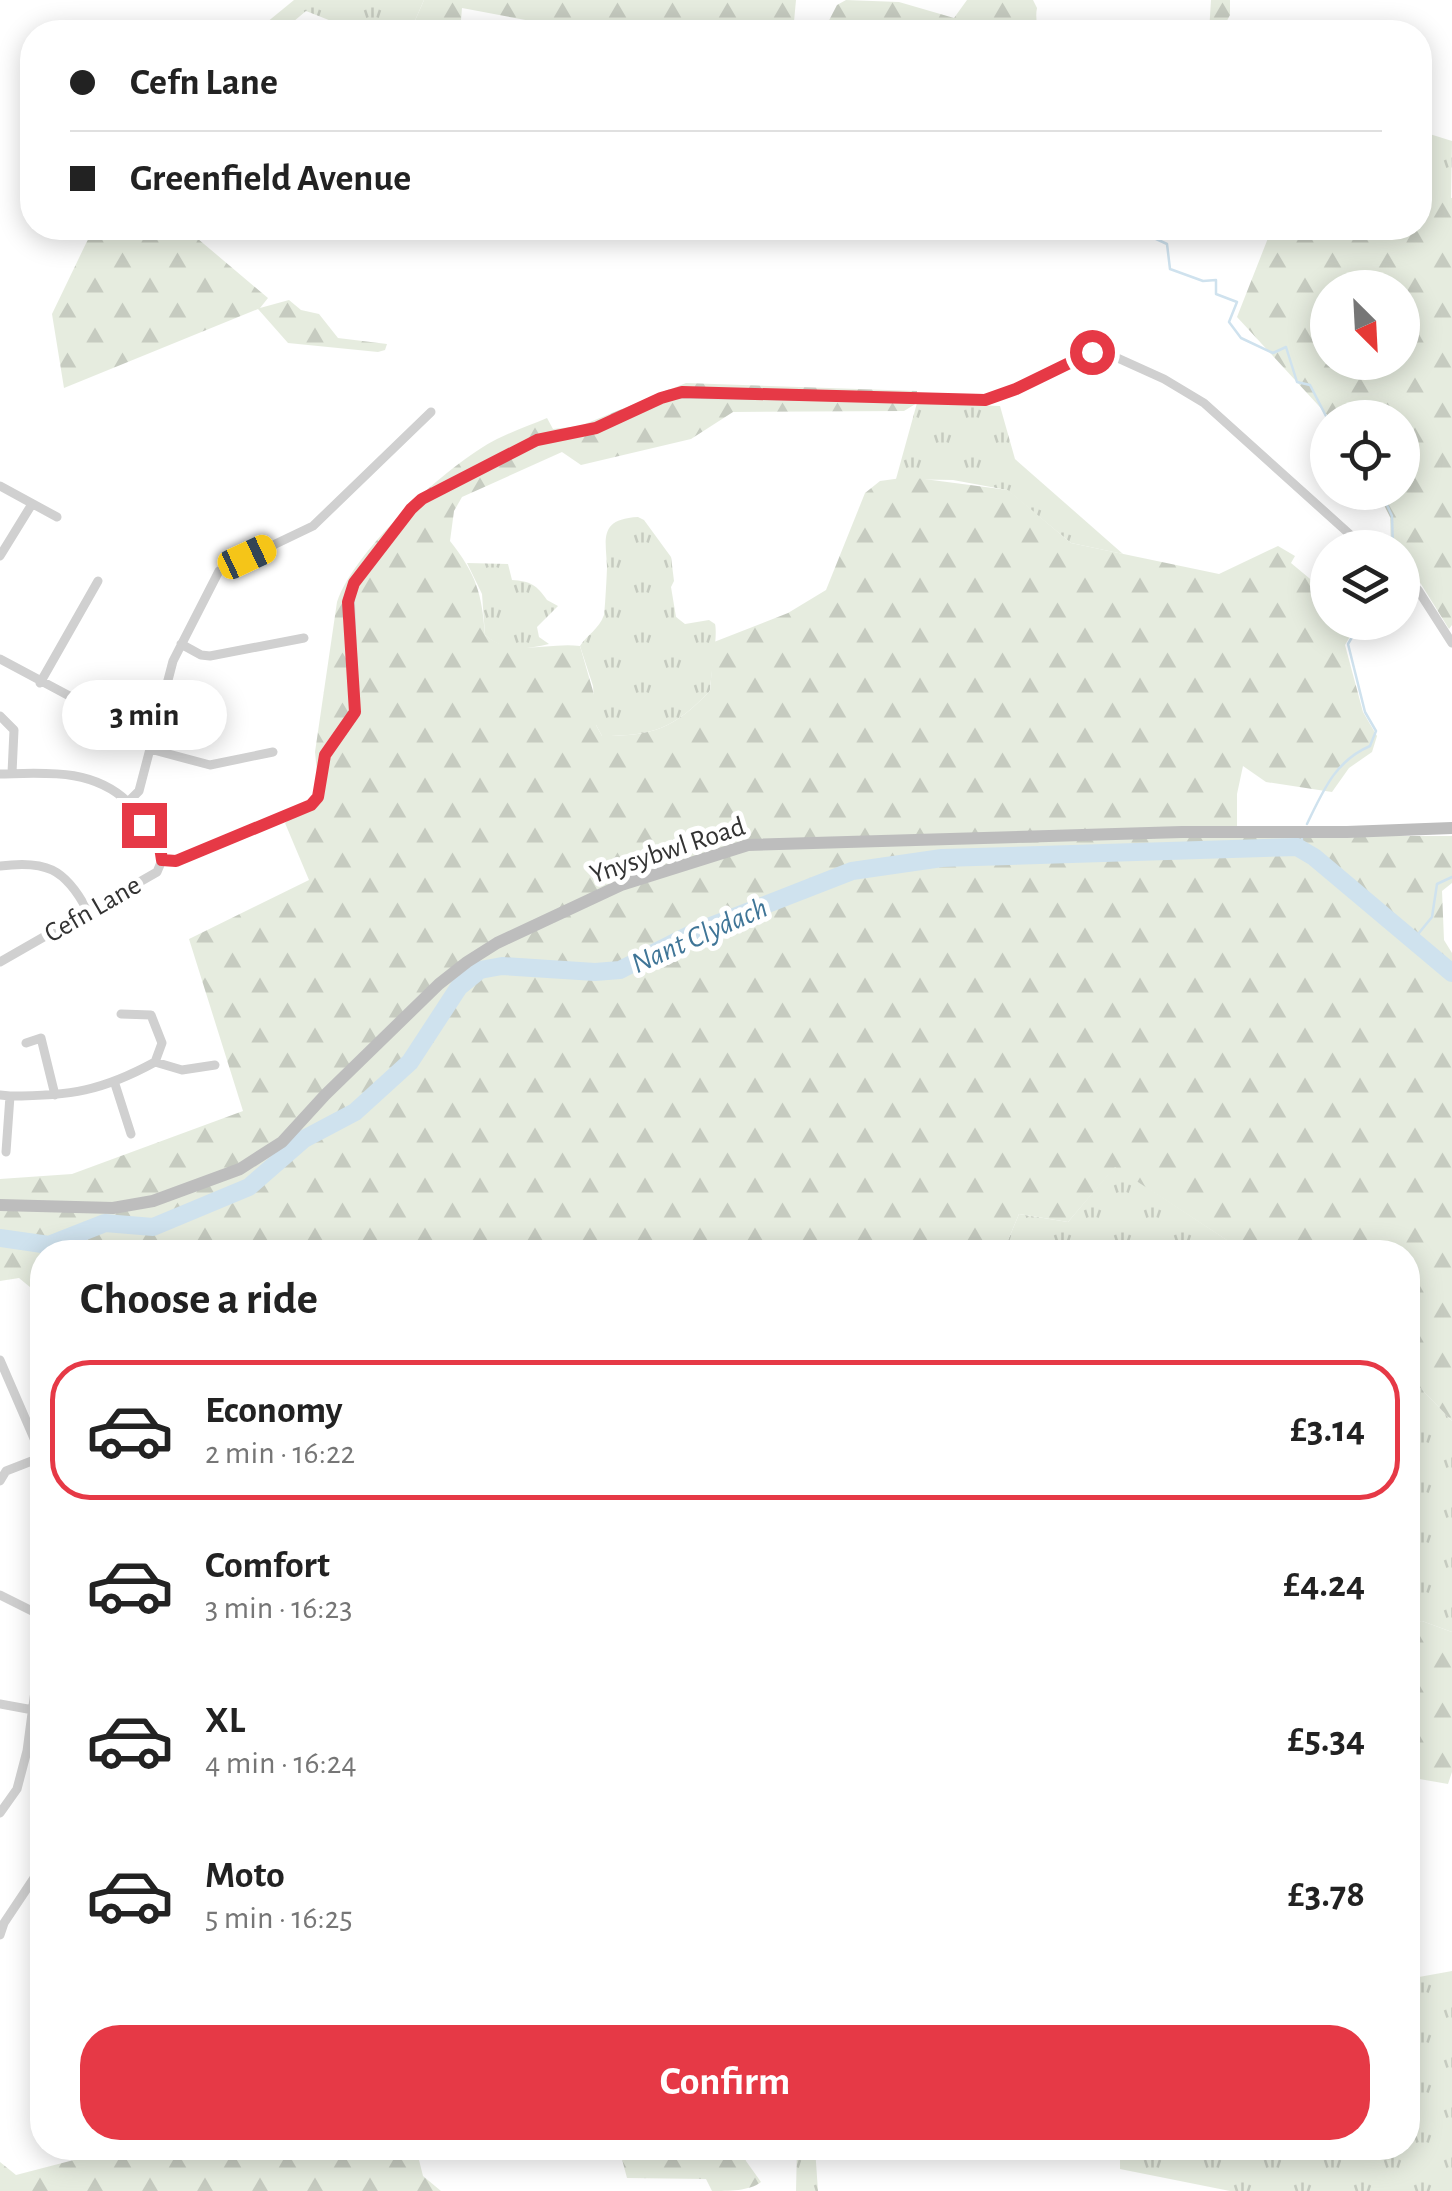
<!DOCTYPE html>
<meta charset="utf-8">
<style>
body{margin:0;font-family:"Alegreya Sans",sans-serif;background:#f2f2f2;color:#222;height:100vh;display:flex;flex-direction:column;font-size:38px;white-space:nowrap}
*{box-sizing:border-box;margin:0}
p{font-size:32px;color:#767676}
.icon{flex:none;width:55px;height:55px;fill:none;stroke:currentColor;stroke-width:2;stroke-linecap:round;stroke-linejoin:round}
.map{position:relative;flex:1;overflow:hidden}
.drawer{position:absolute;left:30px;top:1240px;width:1390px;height:920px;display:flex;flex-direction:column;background:#fff;border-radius:40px;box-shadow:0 5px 25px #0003}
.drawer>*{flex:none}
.top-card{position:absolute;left:20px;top:20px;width:1412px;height:220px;border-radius:40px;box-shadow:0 5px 25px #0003;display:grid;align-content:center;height:220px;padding:0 50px;background:#fff}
.needle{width:65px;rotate:156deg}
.fabs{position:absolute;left:1310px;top:270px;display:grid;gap:20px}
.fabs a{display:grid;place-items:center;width:110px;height:110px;border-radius:50%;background:#fff;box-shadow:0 5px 25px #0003;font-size:50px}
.end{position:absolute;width:45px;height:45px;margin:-22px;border:12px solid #e63946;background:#fff;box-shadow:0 0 0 5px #fff}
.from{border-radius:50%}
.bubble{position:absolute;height:70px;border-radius:35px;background:#fff;box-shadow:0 5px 25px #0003;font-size:32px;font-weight:700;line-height:70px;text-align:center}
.car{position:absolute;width:30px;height:60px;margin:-30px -15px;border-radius:12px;box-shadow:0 0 8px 2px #0007;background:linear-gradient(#f5c518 24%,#345 0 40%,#f5c518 0 76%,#345 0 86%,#f5c518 0)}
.top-card b{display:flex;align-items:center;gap:35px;height:95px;font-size:38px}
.top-card b+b{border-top:2px solid #e0e0e0}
.top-card i{width:25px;height:25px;background:#222}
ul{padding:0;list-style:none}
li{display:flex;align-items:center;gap:30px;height:140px;margin:0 20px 15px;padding:0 30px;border:5px solid transparent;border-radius:40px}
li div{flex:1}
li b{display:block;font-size:38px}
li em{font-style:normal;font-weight:700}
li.on{border-color:#e63946}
li>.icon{width:90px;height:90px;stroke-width:1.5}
h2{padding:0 50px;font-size:45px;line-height:120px}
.button{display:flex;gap:20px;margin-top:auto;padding:20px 50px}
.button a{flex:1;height:115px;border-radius:40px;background:#e63946;color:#fff;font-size:40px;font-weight:700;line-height:115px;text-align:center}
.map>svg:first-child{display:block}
</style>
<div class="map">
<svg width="1452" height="2191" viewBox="0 0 1452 2191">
<defs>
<pattern id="grass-tufts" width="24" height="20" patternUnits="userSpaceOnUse" patternTransform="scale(2.5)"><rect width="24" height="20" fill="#e6ecdf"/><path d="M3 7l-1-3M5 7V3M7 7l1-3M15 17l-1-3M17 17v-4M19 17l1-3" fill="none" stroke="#c6cbc0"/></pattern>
<pattern id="forest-firs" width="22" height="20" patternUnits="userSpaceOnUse" patternTransform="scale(2.5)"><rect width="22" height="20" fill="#e6ecdf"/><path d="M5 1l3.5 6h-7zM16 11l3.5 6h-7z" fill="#c6cbc0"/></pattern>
</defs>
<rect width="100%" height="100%" fill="#fff"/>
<path fill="url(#grass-tufts)" d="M294,0H424L410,32H359L306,11L281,32H255Z
M1420,131L1452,141L1451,200L1420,195Z
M917,403L1000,406L1015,459L1123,554L1071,543L1007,490L953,480L896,479Z
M638,517L644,520L671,557L674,581L671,587L676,617L685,624L709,620L715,624C718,635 711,674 710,691C674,728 654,736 602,736L596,725L593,686L580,646C587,635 599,629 604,615C605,610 607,572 607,567C606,540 598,519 638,517Z
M467,563L508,564L512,580C530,581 537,585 547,600L558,606L537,627L539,637L549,644C524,650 505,652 485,635L482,594Z
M1115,1166L1245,1252H1003L1019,1214L1068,1222Z
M1408,1375L1452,1421V1632L1422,1621L1408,1623Z
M1452,1971V2191H1230L1120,2169V2148H1408V1979Z
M797,2148H815L818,2191H796Z"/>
<path fill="url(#forest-firs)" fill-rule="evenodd" d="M424,0H796L793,32H589L462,8L460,32H410Z
M846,0L899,2L954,18L967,0H1033L1037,8C1035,17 1038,25 1036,32H823L837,5Z
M1211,0H1230V15L1221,32H1209Z
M1420,195L1452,198V625L1449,629L1421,584L1403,565L1402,548L1391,547L1390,517L1378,493L1402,492V418L1329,417L1237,317L1272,228H1420ZM1328,288H1402V362H1328Z
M98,228H185L268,298L260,308L289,300L301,310L319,314L338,338L387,344L385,350L378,352L288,343L258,309L64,388L52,314L91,233Z
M686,383L917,391V403L904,411L733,412L691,439L581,465L562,452L462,497L454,511L450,541C476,574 482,593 485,635C513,658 546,642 580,646L597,705L596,725L602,736C654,736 674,728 710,691L714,642L788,613L826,590L865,493L880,481L909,477L1008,490L1071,543L1219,574L1278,546L1295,556L1291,563L1327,593L1328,622L1358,623L1345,645L1363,712L1377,736L1372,752L1349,768L1332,792L1266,782L1243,766L1237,794V836H1452V883L1442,891L1444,940L1452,953V1421L1408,1375V1252H1245L1115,1167L1068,1222L1019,1214L1003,1252H42V1297L19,1278L0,1281V1179L72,1174L243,1111L189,939L309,880L285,823L319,793L315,752L337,602C354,550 448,464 497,439C513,431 531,425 547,418L553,429L580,426Z
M1422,1621L1452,1632V1772L1448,1784L1408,1777V1623Z
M120,2148H416L423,2176L441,2191H0V2162L16,2175Z
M619,2148H742L746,2161L761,2182C750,2191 728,2191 712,2191L706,2179L627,2178Z"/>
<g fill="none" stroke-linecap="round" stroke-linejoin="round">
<path stroke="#cfe2ee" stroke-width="2.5" d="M1151,228L1154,238L1167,244L1170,269L1203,281L1216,280V294L1237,302L1229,322L1241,338L1273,353L1286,347L1297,382L1310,385L1328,420
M1381,492L1392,516L1393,548
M1307,824C1323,791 1335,761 1370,746L1376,731L1365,712L1348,644L1361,622
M1297,847L1302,839
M1414,939L1432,917L1437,884L1452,877"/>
<path stroke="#cfe2ee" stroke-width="18" d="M0,1238L49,1245L105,1223L153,1227L249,1187L304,1139L355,1112L410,1062L459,987L480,970L502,966L595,972L620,970L693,933L852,871L942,858L1297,847L1314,857L1452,973"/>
<path stroke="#d0d0d0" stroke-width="9" d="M0,486L57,517
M0,556L32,504
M1402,575L1418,590L1452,643
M181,644L201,655L210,656L304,638
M0,659L120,723L152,733
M40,683L98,581
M0,716L14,730L12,773
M150,749L210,765L273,752
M0,774C46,773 92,768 128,802
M162,860L176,861L311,805L318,797L325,755L355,712L350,593L353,583L411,509L422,499L537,440L596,428L669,394L985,399L1016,389L1093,352L1102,351L1164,379L1204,403L1365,548
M162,860L160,847L128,802L139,791L173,661L219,571L313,526L431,412
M0,866C45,860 65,868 87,910
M0,962L157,872L162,860
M121,1014L151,1015L162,1043L155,1062
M26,1043L41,1038L55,1095
M115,1084L131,1134
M0,1095L10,1096L6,1152
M10,1096C70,1096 102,1091 155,1062L182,1070L215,1065
M0,1360L42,1457L6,1471L0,1481
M0,1595L42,1616
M0,1704L33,1710
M0,1813L17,1789L27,1751L42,1638
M0,1935L4,1923L42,1866"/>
<path stroke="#bdbdbd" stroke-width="12" d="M0,1205L113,1208L153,1201L240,1169L282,1142L325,1095L439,984L467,962L497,943L621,885L748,845L1182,832H1347L1452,828"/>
</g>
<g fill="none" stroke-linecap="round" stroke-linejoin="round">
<path stroke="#e63946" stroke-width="12" d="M144,825L160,847L162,860L176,861L311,805L318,797L325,755L355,712L348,602L354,583L411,509L422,499L537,440L596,428L661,398L682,392L985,400L1016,389L1092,352"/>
</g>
<g text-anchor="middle" stroke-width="10" stroke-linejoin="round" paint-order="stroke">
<g font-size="28" fill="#333" stroke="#fff">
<text transform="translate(667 849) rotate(-18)" y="10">Ynysybwl Road</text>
<text transform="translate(92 908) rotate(-30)" y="10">Cefn Lane</text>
</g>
<g font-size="30" font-style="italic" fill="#3f7597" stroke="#fff">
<text transform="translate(699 935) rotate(-24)" y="10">Nant Clydach</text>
</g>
</g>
</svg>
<div class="fabs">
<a><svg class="needle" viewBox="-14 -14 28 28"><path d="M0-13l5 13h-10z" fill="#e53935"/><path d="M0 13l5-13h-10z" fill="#767676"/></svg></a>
<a><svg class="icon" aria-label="locate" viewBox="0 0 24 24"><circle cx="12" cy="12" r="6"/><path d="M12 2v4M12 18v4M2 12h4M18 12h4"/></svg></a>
<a><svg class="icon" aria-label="layers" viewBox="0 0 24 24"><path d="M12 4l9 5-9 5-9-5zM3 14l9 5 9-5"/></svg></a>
</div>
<i class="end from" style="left:1092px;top:352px"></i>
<i class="end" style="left:144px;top:825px"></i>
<div class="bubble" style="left:62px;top:680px;width:165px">3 min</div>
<i class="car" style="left:247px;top:557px;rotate:65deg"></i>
<div class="top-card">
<b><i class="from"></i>Cefn Lane</b>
<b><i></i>Greenfield Avenue</b>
</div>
<section class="drawer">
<h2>Choose a ride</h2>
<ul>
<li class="on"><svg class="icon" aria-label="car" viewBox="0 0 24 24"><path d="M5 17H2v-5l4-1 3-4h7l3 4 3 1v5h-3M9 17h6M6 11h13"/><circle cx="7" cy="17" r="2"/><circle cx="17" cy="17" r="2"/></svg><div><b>Economy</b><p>2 min · 16:22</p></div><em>£3.14</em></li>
<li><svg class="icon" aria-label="car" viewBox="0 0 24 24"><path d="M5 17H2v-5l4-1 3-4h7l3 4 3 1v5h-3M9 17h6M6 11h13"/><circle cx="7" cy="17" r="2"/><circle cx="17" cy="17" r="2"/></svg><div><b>Comfort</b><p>3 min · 16:23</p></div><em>£4.24</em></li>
<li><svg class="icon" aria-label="car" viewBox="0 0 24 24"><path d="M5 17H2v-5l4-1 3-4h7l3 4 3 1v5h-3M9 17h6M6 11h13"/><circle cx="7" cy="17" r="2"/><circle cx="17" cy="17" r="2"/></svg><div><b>XL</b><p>4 min · 16:24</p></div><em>£5.34</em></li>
<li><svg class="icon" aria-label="car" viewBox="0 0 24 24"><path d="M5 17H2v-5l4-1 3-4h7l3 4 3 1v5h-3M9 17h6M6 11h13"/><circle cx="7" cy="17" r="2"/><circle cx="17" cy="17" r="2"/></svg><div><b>Moto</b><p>5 min · 16:25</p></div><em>£3.78</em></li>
</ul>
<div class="button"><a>Confirm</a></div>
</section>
</div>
